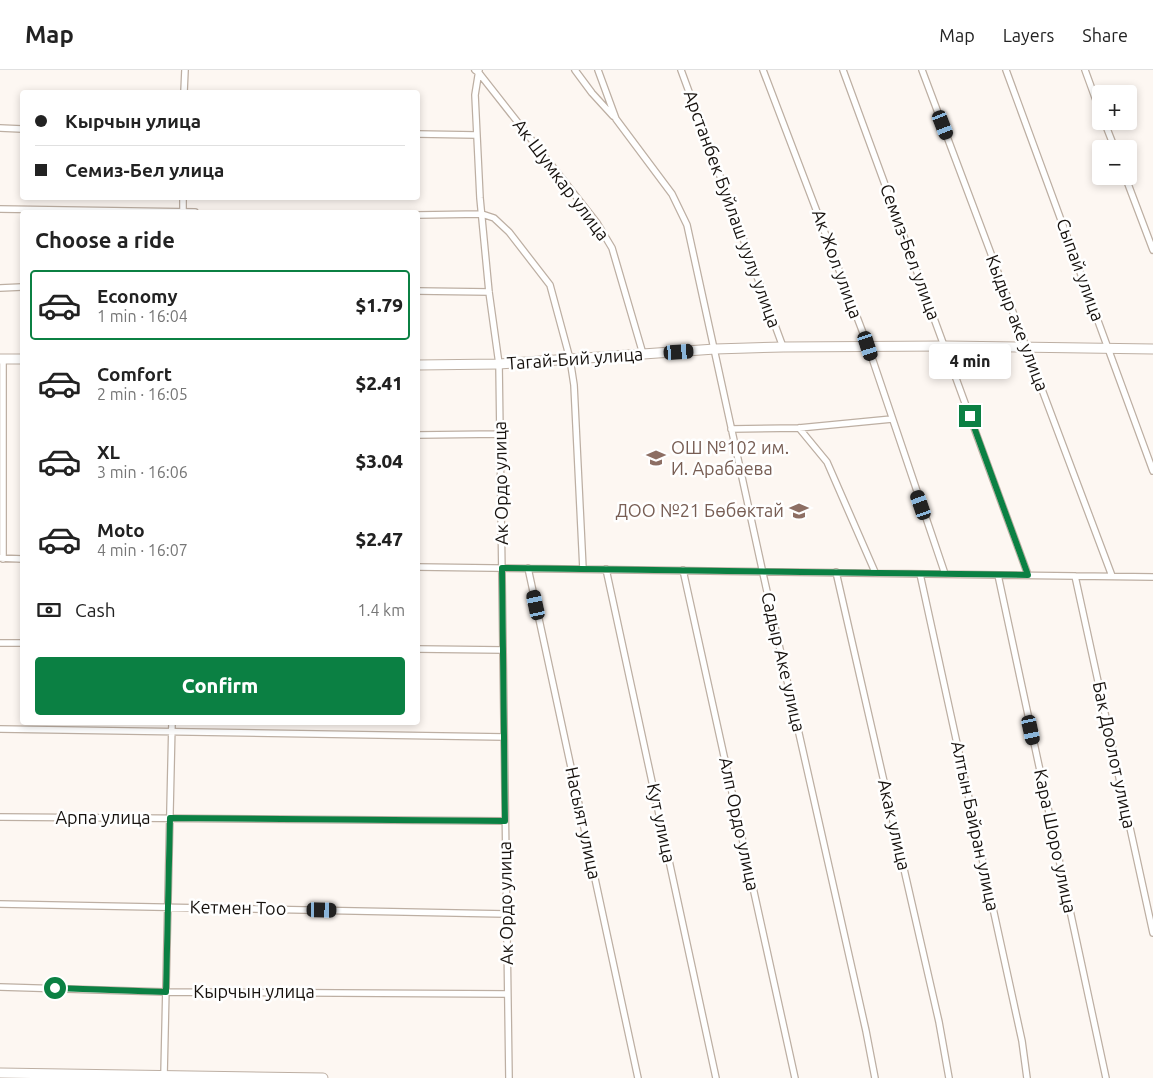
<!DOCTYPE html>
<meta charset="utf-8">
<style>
body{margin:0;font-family:Ubuntu,sans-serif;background:#f6f6f6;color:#222;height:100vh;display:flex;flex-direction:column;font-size:19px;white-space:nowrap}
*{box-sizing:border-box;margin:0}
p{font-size:16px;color:#767676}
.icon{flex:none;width:28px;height:28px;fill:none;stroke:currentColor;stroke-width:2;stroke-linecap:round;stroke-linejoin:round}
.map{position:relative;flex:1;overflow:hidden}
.sheet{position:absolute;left:20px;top:140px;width:400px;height:515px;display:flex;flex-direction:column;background:#fff;border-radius:5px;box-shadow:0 2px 8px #0003}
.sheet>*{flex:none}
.banner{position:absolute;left:20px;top:20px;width:400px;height:110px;border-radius:5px;box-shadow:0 2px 8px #0003;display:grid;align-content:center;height:110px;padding:0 15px;background:#fff}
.fabs{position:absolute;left:1092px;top:15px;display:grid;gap:10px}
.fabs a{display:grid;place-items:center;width:45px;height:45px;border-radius:5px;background:#fff;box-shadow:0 2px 8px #0003;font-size:25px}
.end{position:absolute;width:22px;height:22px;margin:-11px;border:6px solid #0b8043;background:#fff;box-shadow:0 0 0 2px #fff}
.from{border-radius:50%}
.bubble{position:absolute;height:35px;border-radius:5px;background:#fff;box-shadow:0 2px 8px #0003;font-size:16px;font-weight:800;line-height:35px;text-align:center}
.car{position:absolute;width:15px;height:30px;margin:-15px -8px;border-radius:6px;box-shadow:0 0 4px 1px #0007;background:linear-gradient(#222 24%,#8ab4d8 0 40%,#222 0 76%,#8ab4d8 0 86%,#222 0)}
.banner b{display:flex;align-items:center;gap:18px;height:48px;font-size:19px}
.banner b+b{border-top:1px solid #e0e0e0}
.banner i{width:12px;height:12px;background:#222}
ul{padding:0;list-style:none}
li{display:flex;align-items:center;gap:15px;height:70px;margin:0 10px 8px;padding:0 5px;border:2px solid transparent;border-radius:5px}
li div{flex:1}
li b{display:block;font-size:19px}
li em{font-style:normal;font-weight:800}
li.on{border-color:#0b8043}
li>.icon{width:45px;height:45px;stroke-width:1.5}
h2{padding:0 15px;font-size:22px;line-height:60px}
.pay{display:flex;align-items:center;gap:12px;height:55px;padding:0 15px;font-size:19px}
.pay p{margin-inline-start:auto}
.action{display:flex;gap:10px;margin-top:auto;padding:10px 15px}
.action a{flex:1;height:58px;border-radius:5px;background:#0b8043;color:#fff;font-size:20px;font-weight:800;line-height:58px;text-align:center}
header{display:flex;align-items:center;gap:30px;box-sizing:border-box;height:70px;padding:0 25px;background:#fff;border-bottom:1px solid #e0e0e0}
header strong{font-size:24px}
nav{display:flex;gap:28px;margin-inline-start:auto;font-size:18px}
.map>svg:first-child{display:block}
</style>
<header>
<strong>Map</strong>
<nav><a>Map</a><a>Layers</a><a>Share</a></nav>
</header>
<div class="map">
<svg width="1153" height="1008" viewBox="0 0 1153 1008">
<rect width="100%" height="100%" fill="#fdf7f2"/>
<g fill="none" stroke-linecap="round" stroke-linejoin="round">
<g stroke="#bdafa3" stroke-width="8">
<path id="street" d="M475,0L479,3L597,153L612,178L643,284
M479,0L475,25L480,128L489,222L499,294L509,1008
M575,0L592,23L613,46
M598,0L616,49L672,124L687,155L764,508L866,961L875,1008
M681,0L783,277
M763,0L868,276L945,504
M843,0L1028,505
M922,0L1112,506
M1006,0L1153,401
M1085,0L1101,44
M184,22L185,0
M1104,51L1115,79
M0,58L22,59
M418,64L476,65
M1125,106L1153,180
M0,139L195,142
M183,142V128
M418,145L482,144L494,148L509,162L550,215L570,289L574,315L583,499
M0,218L22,217
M418,221L489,222
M3,289V489
M799,358L827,392L875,502
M731,359L799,358L892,349
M418,365L500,364
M0,488L22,489
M418,497L1153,507
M528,498L638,1008
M606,499L716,1008
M683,500L795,1008
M836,502L939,952L949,1008
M920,504L1022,971L1027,1008
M998,505L1106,1008
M1075,506L1153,863
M0,573H22
M418,579L503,580
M0,659L504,667
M0,747L505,751
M0,834L506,844
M0,917L166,922L507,924
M164,1005L172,652"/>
</g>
<g stroke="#bdafa3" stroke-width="11">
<path id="secondary" d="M0,289H22
M418,295L499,294L715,279L783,277L945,276L1153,279
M0,1003L323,1008"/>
</g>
<use href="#street" stroke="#fff" stroke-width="5.5"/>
<use href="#secondary" stroke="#fff" stroke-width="9"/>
</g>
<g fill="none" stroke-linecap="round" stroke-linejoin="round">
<path stroke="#0b8043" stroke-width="6" d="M55,918L166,922L170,748L505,751L502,498L1028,505L970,346"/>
</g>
<defs>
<g id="school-bare" transform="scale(1.5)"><path d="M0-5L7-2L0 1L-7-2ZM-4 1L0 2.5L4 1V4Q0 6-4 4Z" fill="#8d6e63" stroke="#fff" stroke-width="2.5" paint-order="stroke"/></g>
</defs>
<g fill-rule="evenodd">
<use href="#school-bare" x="656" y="388"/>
<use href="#school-bare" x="799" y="441"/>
</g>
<g text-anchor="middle" stroke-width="5" stroke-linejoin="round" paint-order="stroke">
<g font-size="18" fill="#17120e" stroke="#fff">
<text transform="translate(561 110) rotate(53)" y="6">Ак Шумкар улица</text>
<text transform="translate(732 139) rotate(70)" y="6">Арстанбек Буйлаш уулу улица</text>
<text transform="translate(910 182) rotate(70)" y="6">Семиз-Бел улица</text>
<text transform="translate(837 194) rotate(70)" y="6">Ак Жол улица</text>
<text transform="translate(1080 200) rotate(70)" y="6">Сыпай улица</text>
<text transform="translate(1017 253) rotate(69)" y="6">Кыдыр аке улица</text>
<text transform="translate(575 289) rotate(-4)" y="6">Тагай-Бий улица</text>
<text transform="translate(501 413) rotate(-91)" y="6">Ак Ордо улица</text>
<text transform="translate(783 592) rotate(77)" y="6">Садыр Аке улица</text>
<text transform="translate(1114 685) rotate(78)" y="6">Бак Доолот улица</text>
<text x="103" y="754">Арпа улица</text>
<text transform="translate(583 753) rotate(78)" y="6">Насыят улица</text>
<text transform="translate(661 753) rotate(78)" y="6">Кут улица</text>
<text transform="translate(739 754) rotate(78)" y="6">Алп Ордо улица</text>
<text transform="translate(894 755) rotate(77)" y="6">Акак улица</text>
<text transform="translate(975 756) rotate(78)" y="6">Алтын Байран улица</text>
<text transform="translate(1055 771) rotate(78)" y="6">Кара Шоро улица</text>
<text transform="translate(506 833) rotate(-91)" y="6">Ак Ордо улица</text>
<text transform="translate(238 838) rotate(1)" y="6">Кетмен Тоо</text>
<text x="254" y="928">Кырчын улица</text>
</g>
<g font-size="18" fill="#785e54" stroke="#fff" text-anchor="start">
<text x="671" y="384">ОШ №102 им.<tspan x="671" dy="21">И. Арабаева</tspan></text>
<text x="784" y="447" text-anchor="end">ДОО №21 Бөбөктай</text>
</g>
</g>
</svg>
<div class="fabs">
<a>+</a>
<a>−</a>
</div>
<i class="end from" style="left:55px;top:918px"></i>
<i class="end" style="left:970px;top:346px"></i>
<div class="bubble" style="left:929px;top:274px;width:82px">4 min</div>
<i class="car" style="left:943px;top:55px;rotate:159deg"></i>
<i class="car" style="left:868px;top:276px;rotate:162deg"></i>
<i class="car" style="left:679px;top:282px;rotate:86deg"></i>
<i class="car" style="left:921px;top:435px;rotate:341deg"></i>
<i class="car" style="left:536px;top:535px;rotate:348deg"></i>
<i class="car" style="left:1031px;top:660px;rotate:168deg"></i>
<i class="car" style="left:322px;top:840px;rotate:91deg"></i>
<div class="banner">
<b><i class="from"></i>Кырчын улица</b>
<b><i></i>Семиз-Бел улица</b>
</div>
<section class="sheet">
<h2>Choose a ride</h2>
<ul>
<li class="on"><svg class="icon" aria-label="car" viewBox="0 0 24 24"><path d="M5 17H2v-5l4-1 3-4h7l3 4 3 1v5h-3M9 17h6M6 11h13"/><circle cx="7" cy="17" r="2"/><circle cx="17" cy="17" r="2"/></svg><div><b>Economy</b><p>1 min · 16:04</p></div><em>$1.79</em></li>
<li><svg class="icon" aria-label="car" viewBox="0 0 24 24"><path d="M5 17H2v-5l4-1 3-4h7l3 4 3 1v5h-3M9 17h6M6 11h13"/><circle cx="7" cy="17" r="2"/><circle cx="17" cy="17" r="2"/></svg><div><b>Comfort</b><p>2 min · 16:05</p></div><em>$2.41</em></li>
<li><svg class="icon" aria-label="car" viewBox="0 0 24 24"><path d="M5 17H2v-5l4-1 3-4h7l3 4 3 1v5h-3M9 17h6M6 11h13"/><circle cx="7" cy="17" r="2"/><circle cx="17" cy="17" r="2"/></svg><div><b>XL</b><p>3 min · 16:06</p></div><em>$3.04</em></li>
<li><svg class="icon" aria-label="car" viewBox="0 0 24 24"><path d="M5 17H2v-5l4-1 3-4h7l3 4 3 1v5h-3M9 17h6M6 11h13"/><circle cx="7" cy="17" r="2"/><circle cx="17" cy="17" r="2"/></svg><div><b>Moto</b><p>4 min · 16:07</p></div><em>$2.47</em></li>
</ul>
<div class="pay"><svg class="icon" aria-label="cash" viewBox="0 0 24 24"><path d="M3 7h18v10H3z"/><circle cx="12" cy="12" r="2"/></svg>Cash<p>1.4 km</p></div>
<div class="action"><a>Confirm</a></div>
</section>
</div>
